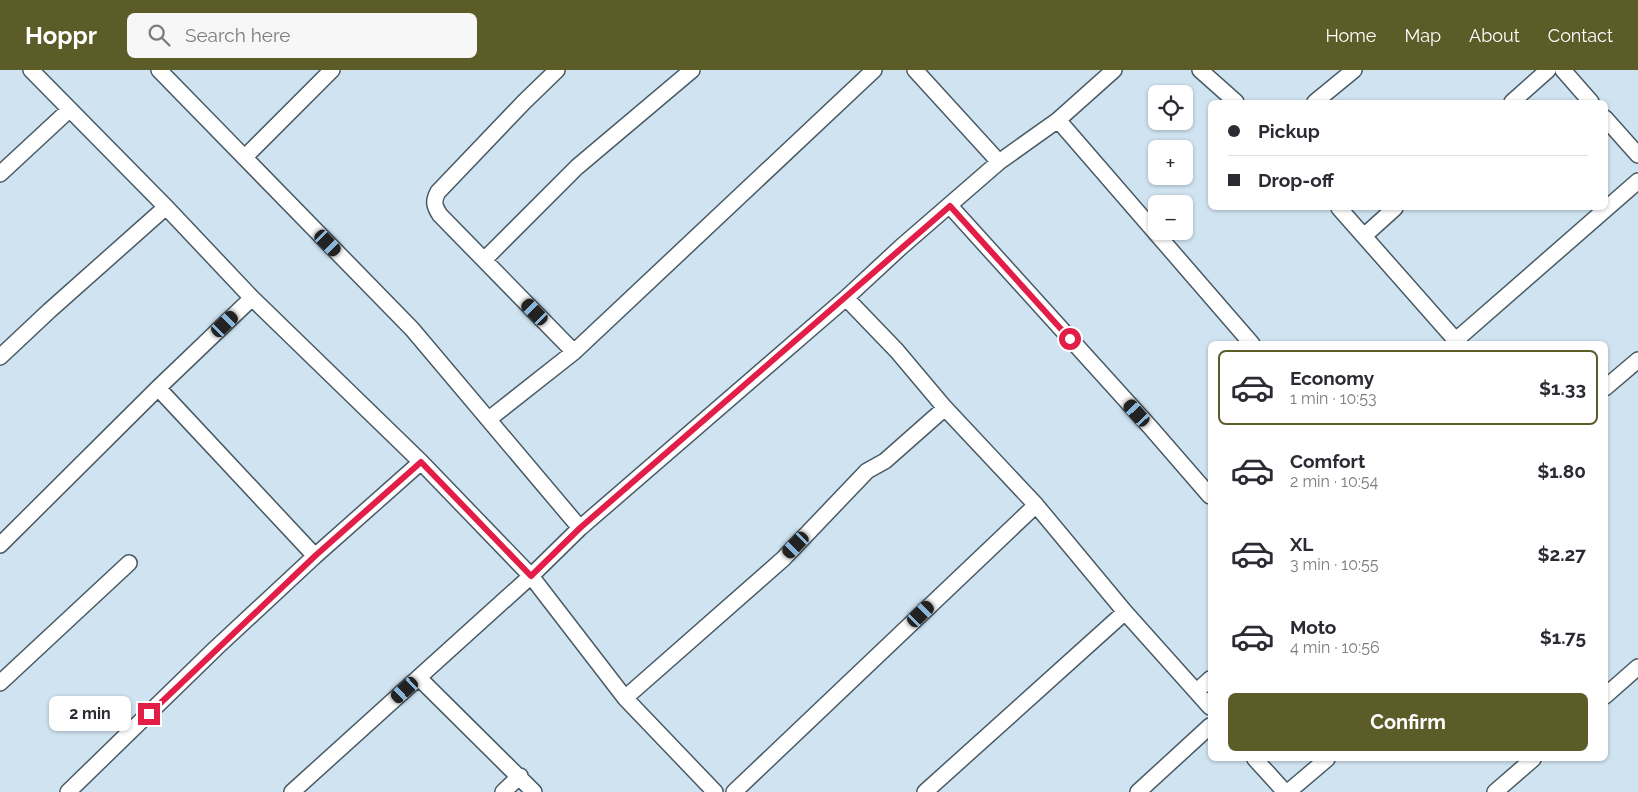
<!DOCTYPE html>
<meta charset="utf-8">
<style>
body{margin:0;font-family:Raleway,sans-serif;background:#f7f7f7;color:#2b2b33;height:100vh;display:flex;flex-direction:column;font-size:19px;white-space:nowrap}
*{box-sizing:border-box;margin:0}
p{font-size:16px;color:#7c7c81}
.icon{flex:none;width:28px;height:28px;fill:none;stroke:currentColor;stroke-width:2;stroke-linecap:round;stroke-linejoin:round}
.map{position:relative;flex:1;overflow:hidden}
.details{position:absolute;left:1208px;top:271px;width:400px;height:420px;display:flex;flex-direction:column;background:#fff;border-radius:8px;box-shadow:0 1px 4px #0004}
.details>*{flex:none}
.top-card{position:absolute;left:1208px;top:30px;width:400px;height:110px;border-radius:8px;box-shadow:0 1px 4px #0004;display:grid;align-content:center;height:110px;padding:0 20px;background:#fff}
.buttons{position:absolute;left:1148px;top:15px;display:grid;gap:10px}
.buttons a{display:grid;place-items:center;width:45px;height:45px;border-radius:8px;background:#fff;box-shadow:0 1px 4px #0004;font-size:25px}
.end{position:absolute;width:22px;height:22px;margin:-11px;border:6px solid #e11d48;background:#fff;box-shadow:0 0 0 2px #fff}
.from{border-radius:50%}
.bubble{position:absolute;height:35px;border-radius:8px;background:#fff;box-shadow:0 1px 4px #0004;font-size:16px;font-weight:700;line-height:35px;text-align:center}
.car{position:absolute;width:15px;height:30px;margin:-15px -8px;border-radius:6px;box-shadow:0 0 4px 1px #0007;background:linear-gradient(#222 24%,#8ab4d8 0 40%,#222 0 76%,#8ab4d8 0 86%,#222 0)}
.top-card b{display:flex;align-items:center;gap:18px;height:48px;font-size:19px}
.top-card b+b{border-top:1px solid #e1e1e2}
.top-card i{width:12px;height:12px;background:#2b2b33}
ul{padding:9px 0 0;list-style:none}
li{display:flex;align-items:center;gap:15px;height:75px;margin:0 10px 8px;padding:0 10px;border:2px solid transparent;border-radius:8px}
li div{flex:1}
li b{display:block;font-size:19px}
li em{font-style:normal;font-weight:700}
li.active{border-color:#5c5c28}
li>.icon{width:45px;height:45px;stroke-width:1.5}
.button{display:flex;gap:10px;margin-top:auto;padding:10px 20px}
.button a{flex:1;height:58px;border-radius:8px;background:#5c5c28;color:#fff;font-size:20px;font-weight:700;line-height:58px;text-align:center}
header{display:flex;align-items:center;gap:30px;box-sizing:border-box;height:70px;padding:0 25px;background:#5c5c28;color:#fff}
header strong{font-size:24px}
nav{display:flex;gap:28px;margin-inline-start:auto;font-size:18px}
.search{width:350px;height:45px;background:#f7f7f7;display:flex;align-items:center;gap:12px;box-sizing:border-box;padding:0 18px;border-radius:8px;color:#7c7c81;font-size:19px}
.map>svg:first-child{display:block}
</style>
<header>
<strong>Hoppr</strong>
<div class="search"><svg class="icon" aria-label="search" viewBox="0 0 24 24"><circle cx="10" cy="10" r="6"/><path d="M15 15l6 6"/></svg>Search here</div>
<nav><a>Home</a><a>Map</a><a>About</a><a>Contact</a></nav>
</header>
<div class="map">
<svg width="1638" height="722" viewBox="0 0 1638 722">
<rect width="100%" height="100%" fill="#d0e3f1"/>
<g fill="none" stroke-linecap="round" stroke-linejoin="round">
<g stroke="#495a65" stroke-width="18">
<path id="minor" d="M31,0L166,137L252,228L421,392L531,506L625,628L715,722
M159,0L412,259L580,458
M557,0L524,32L438,122C433,131 434,136 440,145L574,282
M915,0L999,92
M1200,0L1236,32
M1563,0L1591,32
M1315,32L1354,0
M1512,32L1548,0
M1605,48L1638,85
M1058,50L1252,274
M245,87L332,0
M0,104L69,40
M950,136L1151,358L1210,426
M1339,138L1459,274
M1364,166L1395,138
M484,190L577,97L692,0
M846,228L897,281L945,338L1036,435L1125,542L1210,637
M1456,270L1638,111
M0,287L49,241L166,137
M158,318L315,486
M1605,318L1638,290
M489,349L574,282L874,0
M0,475L158,318L252,228
M419,608L534,722
M0,613L129,493
M1197,621L1210,609
M1605,626L1638,597
M625,628L783,489L867,401L885,391L945,338
M1255,689L1285,722
M68,722L216,578L315,486L421,392
M292,722L531,506L580,458L846,228L901,177L999,92L1058,50L1114,0
M503,722L520,706
M734,722L1036,435
M925,722L1125,542
M1138,722L1210,656
M1288,722L1327,689
M1495,722L1533,689"/>
</g>
<use href="#minor" stroke="#fff" stroke-width="15"/>
</g>
<g fill="none" stroke-linecap="round" stroke-linejoin="round">
<path stroke="#e11d48" stroke-width="6" d="M149,644L315,486L421,392L531,506L580,458L950,136L1070,269"/>
</g>
</svg>
<div class="buttons">
<a><svg class="icon" aria-label="locate" viewBox="0 0 24 24"><circle cx="12" cy="12" r="6"/><path d="M12 2v4M12 18v4M2 12h4M18 12h4"/></svg></a>
<a>+</a>
<a>−</a>
</div>
<i class="end from" style="left:1070px;top:269px"></i>
<i class="end" style="left:149px;top:644px"></i>
<div class="bubble" style="left:49px;top:626px;width:82px">2 min</div>
<i class="car" style="left:328px;top:173px;rotate:136deg"></i>
<i class="car" style="left:535px;top:242px;rotate:316deg"></i>
<i class="car" style="left:225px;top:254px;rotate:46deg"></i>
<i class="car" style="left:1137px;top:343px;rotate:318deg"></i>
<i class="car" style="left:796px;top:475px;rotate:224deg"></i>
<i class="car" style="left:921px;top:544px;rotate:46deg"></i>
<i class="car" style="left:405px;top:620px;rotate:228deg"></i>
<div class="top-card">
<b><i class="from"></i>Pickup</b>
<b><i></i>Drop-off</b>
</div>
<section class="details">
<ul>
<li class="active"><svg class="icon" aria-label="car" viewBox="0 0 24 24"><path d="M5 17H2v-5l4-1 3-4h7l3 4 3 1v5h-3M9 17h6M6 11h13"/><circle cx="7" cy="17" r="2"/><circle cx="17" cy="17" r="2"/></svg><div><b>Economy</b><p>1 min · 10:53</p></div><em>$1.33</em></li>
<li><svg class="icon" aria-label="car" viewBox="0 0 24 24"><path d="M5 17H2v-5l4-1 3-4h7l3 4 3 1v5h-3M9 17h6M6 11h13"/><circle cx="7" cy="17" r="2"/><circle cx="17" cy="17" r="2"/></svg><div><b>Comfort</b><p>2 min · 10:54</p></div><em>$1.80</em></li>
<li><svg class="icon" aria-label="car" viewBox="0 0 24 24"><path d="M5 17H2v-5l4-1 3-4h7l3 4 3 1v5h-3M9 17h6M6 11h13"/><circle cx="7" cy="17" r="2"/><circle cx="17" cy="17" r="2"/></svg><div><b>XL</b><p>3 min · 10:55</p></div><em>$2.27</em></li>
<li><svg class="icon" aria-label="car" viewBox="0 0 24 24"><path d="M5 17H2v-5l4-1 3-4h7l3 4 3 1v5h-3M9 17h6M6 11h13"/><circle cx="7" cy="17" r="2"/><circle cx="17" cy="17" r="2"/></svg><div><b>Moto</b><p>4 min · 10:56</p></div><em>$1.75</em></li>
</ul>
<div class="button"><a>Confirm</a></div>
</section>
</div>
